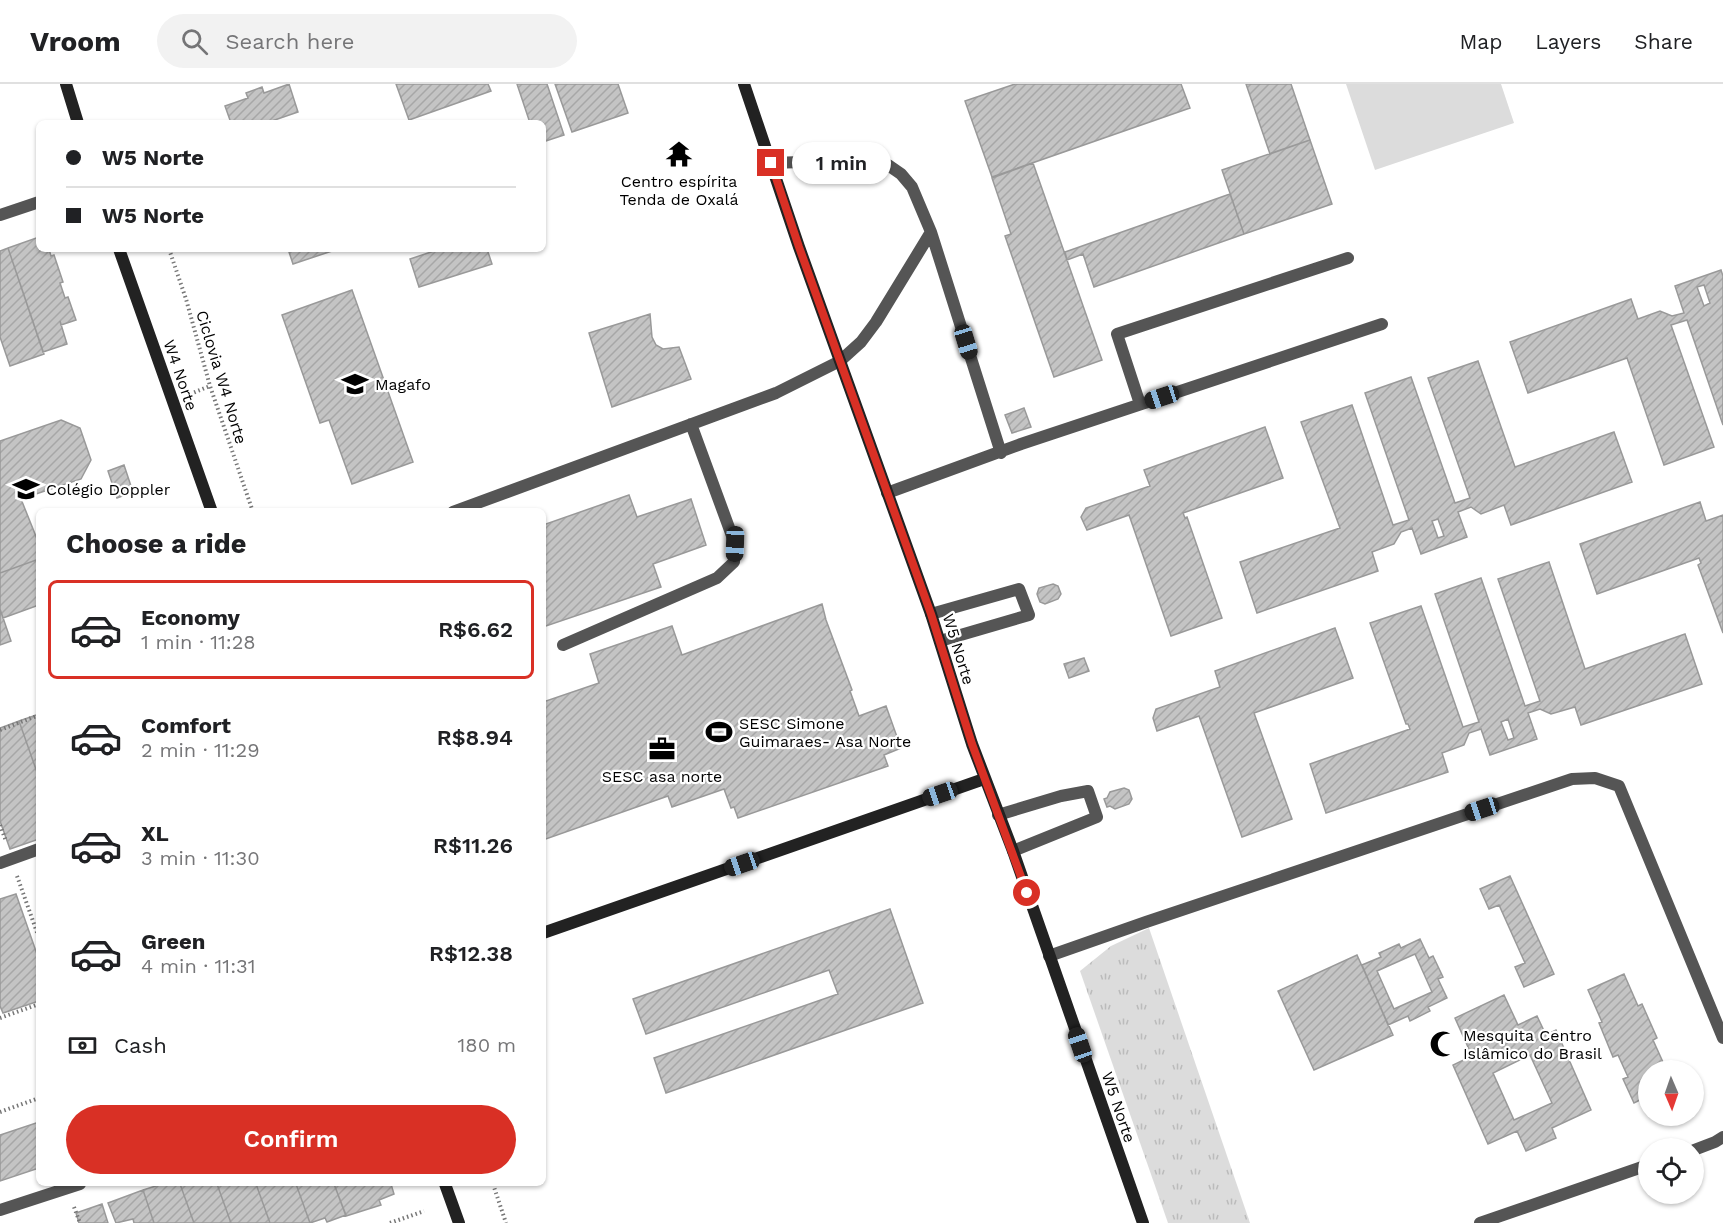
<!DOCTYPE html>
<meta charset="utf-8">
<style>
body{margin:0;font-family:"Work Sans",sans-serif;background:#f2f2f2;color:#202124;height:100vh;display:flex;flex-direction:column;font-size:22px;white-space:nowrap}
*{box-sizing:border-box;margin:0}
p{font-size:20px;color:#757577}
.icon{flex:none;width:33px;height:33px;fill:none;stroke:currentColor;stroke-width:2;stroke-linecap:round;stroke-linejoin:round}
.map{position:relative;flex:1;overflow:hidden}
.side{position:absolute;left:36px;top:424px;width:510px;height:678px;display:flex;flex-direction:column;background:#fff;border-radius:9px;box-shadow:0 2px 4px #0004}
.side>*{flex:none}
.top-card{position:absolute;left:36px;top:36px;width:510px;height:132px;border-radius:9px;box-shadow:0 2px 4px #0004;display:grid;align-content:center;height:132px;padding:0 30px;background:#fff}
.needle{width:39px;rotate:178deg}
.fabs{position:absolute;left:1638px;top:976px;display:grid;gap:12px}
.fabs a{display:grid;place-items:center;width:66px;height:66px;border-radius:50%;background:#fff;box-shadow:0 2px 4px #0004;font-size:30px}
.end{position:absolute;width:27px;height:27px;margin:-14px;border:8px solid #d93025;background:#fff;box-shadow:0 0 0 3px #fff}
.from{border-radius:50%}
.bubble{position:absolute;height:42px;border-radius:21px;background:#fff;box-shadow:0 2px 4px #0004;font-size:20px;font-weight:600;line-height:42px;text-align:center}
.car{position:absolute;width:18px;height:36px;margin:-18px -9px;border-radius:8px;box-shadow:0 0 4px 2px #0007;background:linear-gradient(#222 24%,#8ab4d8 0 40%,#222 0 76%,#8ab4d8 0 86%,#222 0)}
.top-card b{display:flex;align-items:center;gap:21px;height:57px;font-size:22px}
.top-card b+b{border-top:2px solid #e0e0e0}
.top-card i{width:15px;height:15px;background:#202124}
ul{padding:0;list-style:none}
li{display:flex;align-items:center;gap:18px;height:99px;margin:0 12px 9px;padding:0 18px;border:3px solid transparent;border-radius:9px}
li div{flex:1}
li b{display:block;font-size:22px}
li em{font-style:normal;font-weight:600}
li.active{border-color:#d93025}
li>.icon{width:54px;height:54px;stroke-width:1.5}
h2{padding:0 30px;font-size:27px;line-height:72px}
.pay{display:flex;align-items:center;gap:15px;height:66px;padding:0 30px;font-size:22px}
.pay p{margin-inline-start:auto}
.action{display:flex;gap:12px;margin-top:auto;padding:12px 30px}
.action a{flex:1;height:69px;border-radius:36px;background:#d93025;color:#fff;font-size:24px;font-weight:600;line-height:69px;text-align:center}
header{display:flex;align-items:center;gap:36px;box-sizing:border-box;height:84px;padding:0 30px;background:#fff;border-bottom:2px solid #e0e0e0}
header strong{font-size:28px}
nav{display:flex;gap:33px;margin-inline-start:auto;font-size:21px}
.search{width:420px;height:54px;background:#f2f2f2;display:flex;align-items:center;gap:15px;box-sizing:border-box;padding:0 21px;border-radius:33px;color:#757577;font-size:22px}
.map>svg:first-child{display:block}
</style>
<header>
<strong>Vroom</strong>
<div class="search"><svg class="icon" aria-label="search" viewBox="0 0 24 24"><circle cx="10" cy="10" r="6"/><path d="M15 15l6 6"/></svg>Search here</div>
<nav><a>Map</a><a>Layers</a><a>Share</a></nav>
</header>
<div class="map">
<svg width="1723" height="1139" viewBox="0 0 1723 1139">
<defs>
<pattern id="grass-tufts" width="24" height="20" patternUnits="userSpaceOnUse" patternTransform="scale(1.5)"><rect width="24" height="20" fill="#dcdcdc"/><path d="M3 7l-1-3M5 7V3M7 7l1-3M15 17l-1-3M17 17v-4M19 17l1-3" fill="none" stroke="#bbb"/></pattern>
<pattern id="building-hatch" width="6" height="6" patternUnits="userSpaceOnUse" patternTransform="scale(1.5)"><rect width="6" height="6" fill="#c4c4c4"/><path d="M-1 1l2-2M0 6l6-6M5 7l2-2" fill="none" stroke="#a7a7a7"/></pattern>
</defs>
<rect width="100%" height="100%" fill="#fff"/>
<path fill="url(#grass-tufts)" d="M1149,844L1250,1139H1168L1080,887L1111,862Z"/>
<path fill="#dcdcdc" d="M1346,0H1501L1514,39L1375,86Z"/>
<path fill="url(#building-hatch)" stroke="#999" stroke-width="1.5" fill-rule="evenodd" d="M289,0L298,28L266,39H231L225,22L248,14L246,9L262,3L264,9Z
M396,0H488L491,7L409,36Z
M517,0H547L564,51L543,58V39H530Z
M555,0H618L628,29L572,48Z
M1015,0H1181L1190,24L992,93L965,17Z
M1246,0H1291L1310,56L1270,70Z
M1310,56L1332,120L1244,150L1222,86Z
M1033,79L1102,276L1054,293L1005,152L1011,150L992,94Z
M1230,110L1244,150L1094,203L1083,170L1067,176L1065,168Z
M39,153V165H49L51,172L54,171L63,198L60,199L65,214L68,213L76,236L61,241L60,237L67,260L43,268L8,164Z
M8,164L44,270L10,282L0,253V167Z
M288,165H338L293,180Z
M440,165H487L492,180L419,203L410,175Z
M1721,186L1723,192V341L1687,236L1671,241L1714,363L1664,381L1627,274L1528,309L1510,258L1631,215L1638,235L1660,227L1672,232L1684,229L1675,202ZM1704,201L1710,219L1704,222L1697,203Z
M352,206L413,378L352,400L329,336L320,339L282,231Z
M650,230L652,253L656,261L663,265L679,263L691,295L612,323L589,249Z
M1478,277L1515,383L1614,348L1632,398L1511,441L1504,421L1481,430L1471,423L1458,428L1467,453L1421,470L1412,444L1401,448L1394,460L1372,468L1378,487L1257,529L1240,478L1340,444L1301,338L1352,321L1393,441L1409,436L1365,309L1411,293L1455,419L1470,414L1428,294ZM1438,435L1444,452L1438,454L1432,437Z
M1024,324L1031,343L1012,349L1005,331Z
M61,336L80,344L91,376L81,395L21,415L39,460V475L0,489V357Z
M1265,343L1283,394L1183,429L1185,434L1187,433L1222,534L1171,552L1129,431L1087,446L1081,433L1086,424L1150,402L1144,386Z
M124,381L133,408L117,414L108,387Z
M629,411L637,433L691,415L706,461L653,480L661,503L543,543V441Z
M1700,418L1706,437L1723,431V549L1698,481L1701,479L1699,474L1597,510L1580,460Z
M39,475V521L3,534L0,525V489Z
M1549,478L1585,585L1685,550L1702,600L1581,641L1575,623L1551,630L1540,625L1528,629L1537,655L1490,671L1481,645L1469,649L1464,661L1442,669L1448,688L1326,729L1310,680L1410,645L1408,640H1406L1370,539L1421,522L1463,643L1479,638L1435,510L1481,494L1525,622L1540,617L1498,495ZM1508,635L1514,654L1508,656L1501,638Z
M1053,500L1058,502L1061,510L1058,515L1045,520L1040,518L1037,510L1039,504Z
M822,520L826,536L852,606L850,607L859,632L886,622L901,664L884,671L888,682L738,734L734,723L731,724L724,705L672,723L668,712L543,756V618L599,599L590,570L672,542L682,571Z
M0,525L11,557L0,561Z
M1335,544L1353,594L1254,629L1292,735L1242,753L1199,632L1157,647L1153,634L1156,625L1220,603L1215,587Z
M1084,574L1089,587L1069,594L1064,580Z
M39,630V694L19,637Z
M19,637L39,694V755L10,765L0,737V644Z
M1124,704L1129,706L1132,715L1129,720L1115,725L1110,722L1107,723L1104,715L1107,714L1110,708Z
M1510,792L1554,890L1524,903L1515,883L1525,879L1499,821L1489,825L1480,805Z
M16,810L39,876V917L3,929L0,922V815Z
M890,825L923,919L666,1009L654,974L838,910L829,886L646,950L633,915Z
M1420,855L1429,874L1433,872L1443,893L1438,895L1447,914L1428,923L1430,927L1410,937L1408,932L1388,941L1362,881L1381,873L1379,869L1399,860L1401,864ZM1415,870L1432,908L1394,925L1377,887Z
M1357,871L1393,951L1314,986L1278,907Z
M1624,890L1638,922L1642,920L1657,954L1653,956L1667,987H1648V1012L1634,1019L1623,995L1628,993L1618,971L1613,973L1599,939L1602,938L1588,906Z
M1504,911L1518,941L1537,932L1546,951L1556,946L1591,1026L1552,1044L1556,1054L1526,1067L1517,1047L1488,1060L1453,981L1472,972L1455,934ZM1530,971L1552,1019L1514,1036L1493,989Z
M39,1038V1084L0,1097V1051Z
M162,1100H180L194,1139H154L143,1106Z
M180,1100H217L231,1139H194Z
M217,1100H256L270,1139H231Z
M256,1100H296L310,1139H270Z
M296,1100H334L346,1131L327,1138L325,1134L310,1139Z
M334,1100H391L394,1110L379,1116L381,1121L346,1132Z
M143,1106L154,1139H134L133,1135L116,1139L108,1119Z
M102,1120L108,1139H79L76,1129Z"/>
<g fill="none" stroke-linecap="round" stroke-linejoin="round">
<path stroke="#777" stroke-width="4" stroke-dasharray="1.5 3" stroke-linecap="butt" d="M169,165L186,215L210,302L253,428
M190,310L210,302
M0,646L39,631
M0,741L6,757
M17,792L39,854
M0,934L39,920
M0,1028L39,1014
M493,1100L506,1139
M74,1123L80,1139
M390,1139L424,1127"/>
<path stroke="#555" stroke-width="12" d="M771,79L864,76L888,81L901,90L912,103L931,148L1001,369
M1140,320L1117,250L1348,174
M887,409L1021,360L1382,240
M453,428L776,309L840,277L861,258L876,238L931,148
M931,530L1019,505L1029,531L940,557
M563,561L717,494L734,478L735,460L691,340
M998,731L1061,712L1088,707L1097,733L1013,767
M1049,872L1146,838L1572,695L1595,694L1619,702L1723,954
M1694,1066L1715,1058L1723,1053
M1480,1139L1648,1081"/>
<path stroke="#555" stroke-width="12" d="M0,131L39,118
M0,779L39,765
M0,1126L80,1100"/>
<path stroke="#222" stroke-width="12" d="M66,0L78,39
M744,0L799,163L931,530L972,660L1013,767L1143,1139
M119,165L212,428
M543,849L984,695
M445,1100L459,1139"/>
</g>
<g fill="none" stroke-linecap="round" stroke-linejoin="round">
<path stroke="#d93025" stroke-width="8" d="M771,79L799,163L931,530L972,660L1027,809"/>
</g>
<defs>
<g id="temple-bare" transform="scale(2.07)"><path d="M0-6L5-2H3V0L6.5 2.5H4V6H1.5V3h-3V6H-4V2.5H-6.5L-3 0V-2H-5Z" fill="#000" stroke="#fff" stroke-width="2.5" paint-order="stroke"/></g>
<g id="school-bare" transform="scale(2.07)"><path d="M0-5L7-2L0 1L-7-2ZM-4 1L0 2.5L4 1V4Q0 6-4 4Z" fill="#000" stroke="#fff" stroke-width="2.5" paint-order="stroke"/></g>
<g id="stadium-bare" transform="scale(2.07)"><path d="M0-5a6.5 5 0 1 0 0 10a6.5 5 0 1 0 0-10ZM-3.5-1.8h7v3.6h-7Z" fill="#000" stroke="#fff" stroke-width="2.5" paint-order="stroke"/></g>
<g id="office-bare" transform="scale(2.07)"><path d="M-6-3h4V-5.5h4V-3h4V5H-6ZM-1-4.5V-3h2v-1.5ZM-6 0V1H6V0Z" fill="#000" stroke="#fff" stroke-width="2.5" paint-order="stroke"/></g>
<g id="mosque-bare" transform="scale(2.07)"><path d="M3.5-4.9A6 6 0 1 0 3.5 4.9A5 5 0 1 1 3.5-4.9Z" fill="#000" stroke="#fff" stroke-width="2.5" paint-order="stroke"/></g>
</defs>
<g fill-rule="evenodd">
<use href="#temple-bare" x="679" y="70"/>
<use href="#school-bare" x="355" y="300"/>
<use href="#school-bare" x="26" y="405"/>
<use href="#stadium-bare" x="719" y="648"/>
<use href="#office-bare" x="662" y="665"/>
<use href="#mosque-bare" x="1443" y="960"/>
</g>
<g text-anchor="middle" stroke-width="4.5" stroke-linejoin="round" paint-order="stroke">
<g font-size="16" fill="#000" stroke="#fff" text-anchor="start">
<text x="679" y="103" text-anchor="middle">Centro espírita<tspan x="679" dy="18">Tenda de Oxalá</tspan></text>
<text x="375" y="306">Magafo</text>
<text x="46" y="411">Colégio Doppler</text>
<text x="739" y="645">SESC Simone<tspan x="739" dy="18">Guimaraes- Asa Norte</tspan></text>
<text x="662" y="698" text-anchor="middle">SESC asa norte</text>
<text x="1463" y="957">Mesquita Centro<tspan x="1463" dy="18">Islâmico do Brasil</tspan></text>
</g>
<g font-size="16" fill="#000" stroke="#fff">
<text transform="translate(181 291) rotate(71)" y="6">W4 Norte</text>
<text transform="translate(222 293) rotate(73)" y="6">Ciclovia W4 Norte</text>
<text transform="translate(959 565) rotate(73)" y="6">W5 Norte</text>
<text transform="translate(1119 1023) rotate(71)" y="6">W5 Norte</text>
</g>
</g>
</svg>
<div class="fabs">
<a><svg class="needle" viewBox="-14 -14 28 28"><path d="M0-13l5 13h-10z" fill="#e53935"/><path d="M0 13l5-13h-10z" fill="#757577"/></svg></a>
<a><svg class="icon" aria-label="locate" viewBox="0 0 24 24"><circle cx="12" cy="12" r="6"/><path d="M12 2v4M12 18v4M2 12h4M18 12h4"/></svg></a>
</div>
<i class="end from" style="left:1027px;top:809px"></i>
<i class="end" style="left:771px;top:79px"></i>
<div class="bubble" style="left:792px;top:58px;width:99px">1 min</div>
<i class="car" style="left:966px;top:258px;rotate:163deg"></i>
<i class="car" style="left:1162px;top:313px;rotate:252deg"></i>
<i class="car" style="left:735px;top:460px;rotate:182deg"></i>
<i class="car" style="left:940px;top:710px;rotate:251deg"></i>
<i class="car" style="left:1482px;top:725px;rotate:252deg"></i>
<i class="car" style="left:742px;top:780px;rotate:251deg"></i>
<i class="car" style="left:1080px;top:961px;rotate:341deg"></i>
<div class="top-card">
<b><i class="from"></i>W5 Norte</b>
<b><i></i>W5 Norte</b>
</div>
<section class="side">
<h2>Choose a ride</h2>
<ul>
<li class="active"><svg class="icon" aria-label="car" viewBox="0 0 24 24"><path d="M5 17H2v-5l4-1 3-4h7l3 4 3 1v5h-3M9 17h6M6 11h13"/><circle cx="7" cy="17" r="2"/><circle cx="17" cy="17" r="2"/></svg><div><b>Economy</b><p>1 min · 11:28</p></div><em>R$6.62</em></li>
<li><svg class="icon" aria-label="car" viewBox="0 0 24 24"><path d="M5 17H2v-5l4-1 3-4h7l3 4 3 1v5h-3M9 17h6M6 11h13"/><circle cx="7" cy="17" r="2"/><circle cx="17" cy="17" r="2"/></svg><div><b>Comfort</b><p>2 min · 11:29</p></div><em>R$8.94</em></li>
<li><svg class="icon" aria-label="car" viewBox="0 0 24 24"><path d="M5 17H2v-5l4-1 3-4h7l3 4 3 1v5h-3M9 17h6M6 11h13"/><circle cx="7" cy="17" r="2"/><circle cx="17" cy="17" r="2"/></svg><div><b>XL</b><p>3 min · 11:30</p></div><em>R$11.26</em></li>
<li><svg class="icon" aria-label="car" viewBox="0 0 24 24"><path d="M5 17H2v-5l4-1 3-4h7l3 4 3 1v5h-3M9 17h6M6 11h13"/><circle cx="7" cy="17" r="2"/><circle cx="17" cy="17" r="2"/></svg><div><b>Green</b><p>4 min · 11:31</p></div><em>R$12.38</em></li>
</ul>
<div class="pay"><svg class="icon" aria-label="cash" viewBox="0 0 24 24"><path d="M3 7h18v10H3z"/><circle cx="12" cy="12" r="2"/></svg>Cash<p>180 m</p></div>
<div class="action"><a>Confirm</a></div>
</section>
</div>
